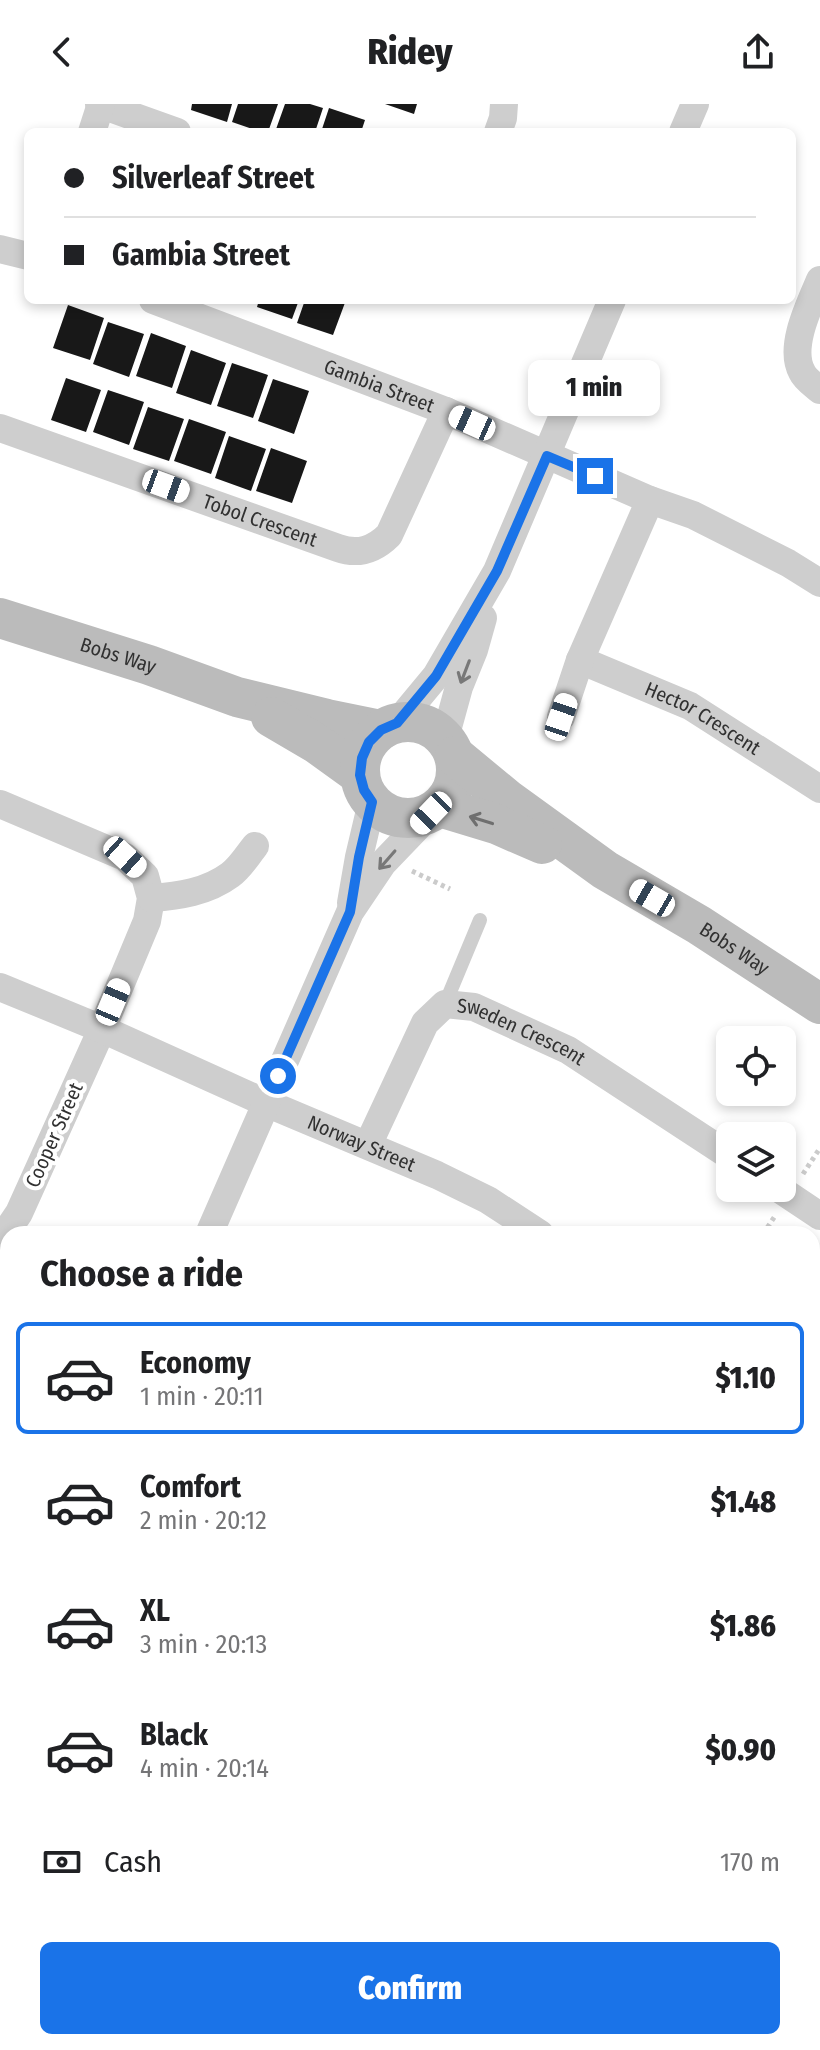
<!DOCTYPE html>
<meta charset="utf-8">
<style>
body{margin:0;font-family:"Fira Sans Condensed",sans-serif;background:#f2f2f2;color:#202124;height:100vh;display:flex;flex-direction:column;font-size:30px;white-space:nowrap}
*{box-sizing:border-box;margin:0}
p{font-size:26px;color:#757577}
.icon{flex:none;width:44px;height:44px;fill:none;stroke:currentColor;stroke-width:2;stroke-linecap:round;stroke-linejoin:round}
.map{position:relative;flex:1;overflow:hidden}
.details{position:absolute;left:0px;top:1122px;width:820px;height:824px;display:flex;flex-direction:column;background:#fff;border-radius:24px 24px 0 0;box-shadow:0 4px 12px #0003}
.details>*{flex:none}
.hud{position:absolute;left:24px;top:24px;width:772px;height:176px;border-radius:12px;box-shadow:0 4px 12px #0003;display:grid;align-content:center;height:176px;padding:0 40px;background:#fff}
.buttons{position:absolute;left:716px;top:922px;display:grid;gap:16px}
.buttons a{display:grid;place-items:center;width:80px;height:80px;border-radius:12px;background:#fff;box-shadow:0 4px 12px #0003;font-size:40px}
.end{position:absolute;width:36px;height:36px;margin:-18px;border:10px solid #1a73e8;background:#fff;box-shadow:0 0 0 4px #fff}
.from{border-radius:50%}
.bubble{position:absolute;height:56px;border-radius:12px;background:#fff;box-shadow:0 4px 12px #0003;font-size:26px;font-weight:800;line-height:56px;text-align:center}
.car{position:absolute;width:24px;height:48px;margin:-24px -12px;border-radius:10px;box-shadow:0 0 6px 2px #0007;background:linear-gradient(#fff 24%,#345 0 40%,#fff 0 76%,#345 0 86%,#fff 0)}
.hud b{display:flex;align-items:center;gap:28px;height:76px;font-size:30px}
.hud b+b{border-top:2px solid #e0e0e0}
.hud i{width:20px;height:20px;background:#202124}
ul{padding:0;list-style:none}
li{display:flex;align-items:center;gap:24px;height:112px;margin:0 16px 12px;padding:0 24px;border:4px solid transparent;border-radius:12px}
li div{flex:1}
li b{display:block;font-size:30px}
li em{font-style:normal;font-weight:800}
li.selected{border-color:#1a73e8}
li>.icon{width:72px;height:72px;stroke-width:1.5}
h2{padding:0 40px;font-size:36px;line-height:96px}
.pay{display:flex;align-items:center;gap:20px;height:88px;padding:0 40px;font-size:30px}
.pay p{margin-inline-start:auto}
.cta{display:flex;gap:16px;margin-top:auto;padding:16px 40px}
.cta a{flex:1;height:92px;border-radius:12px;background:#1a73e8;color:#fff;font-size:32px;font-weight:800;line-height:92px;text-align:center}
header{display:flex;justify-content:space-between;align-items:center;height:104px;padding:0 40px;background:#fff;font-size:36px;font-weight:800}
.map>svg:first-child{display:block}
</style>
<header><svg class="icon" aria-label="back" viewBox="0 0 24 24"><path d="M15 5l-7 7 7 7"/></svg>Ridey<svg class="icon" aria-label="share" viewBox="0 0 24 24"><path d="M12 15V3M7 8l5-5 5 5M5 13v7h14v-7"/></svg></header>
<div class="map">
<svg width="820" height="1946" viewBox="0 0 820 1946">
<rect width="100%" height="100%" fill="#fff"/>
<path fill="#e5eade" d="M8,1575V1645L0,1653V1583Z
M378,1938H452L460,1946H370Z"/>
<path fill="#181818" d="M192,0H232L227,18L191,6Z
M238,0H278L268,28H261L232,18Z
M285,0H310L323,4L315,28H275Z
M385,0H417L414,10Z
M329,4L365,16L361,28H321Z
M259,196H299L292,215L257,203Z
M305,196H346L333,231L297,219Z
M68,201L104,214L90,256L53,244Z
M108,218L144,230L129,273L93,260Z
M151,229L186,242L172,284L136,272Z
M191,246L226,259L211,301L176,289Z
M232,259L268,271L253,314L217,302Z
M66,274L101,286L86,328L51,316Z
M273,275L309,287L294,330L258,317Z
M108,286L144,298L129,341L93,328Z
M148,303L184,315L169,357L133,345Z
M189,315L226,328L211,370L174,357Z
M229,332L266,345L251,387L215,374Z
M271,344L307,357L292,399L256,387Z
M2,1673L8,1679V1762L0,1770V1676Z
M55,1938H116L108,1946H48Z
M149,1938H212L220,1946H158Z
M229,1938H289L281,1946H224L223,1944Z"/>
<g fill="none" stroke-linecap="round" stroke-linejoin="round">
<path stroke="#cbcbcb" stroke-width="5" stroke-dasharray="4 4" stroke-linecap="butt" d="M412,767L450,785
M803,1070L820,1044
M763,1130L775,1112
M812,1559L820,1558"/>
<path stroke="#cecece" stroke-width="14" d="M445,900L480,816"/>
<g stroke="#cecece" stroke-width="28">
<path d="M99,0L177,28"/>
<path d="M92,28L101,0"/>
<path d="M498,28L503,14L504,0"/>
<path d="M683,28L695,0"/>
<path d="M0,145L28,152"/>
<path d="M820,176C810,200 788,243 802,268C805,275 814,281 820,286"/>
<path id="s1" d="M153,196L446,307L650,396L693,411L788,459L820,479"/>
<path id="s2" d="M0,324L338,444C358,451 374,446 389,431L446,307"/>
<path id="s3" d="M580,556L690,602L820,685"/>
<path d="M561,613L580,556L650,396"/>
<path d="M397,619L436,572L497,467L612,196"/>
<path d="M445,634L459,583L474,546L483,514"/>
<path d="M0,700L125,753L145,772L151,794L147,817L102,925L19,1109L6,1128L0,1132"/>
<path d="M151,794C179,792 207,788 230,771C240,764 247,752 255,742"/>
<path d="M351,799L359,753L372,698"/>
<path id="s4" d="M0,883L102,925L266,999L437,1071L488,1096L540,1130"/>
<path id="s5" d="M368,1041L425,919L445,900L474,903L568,946L730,1052"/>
<path d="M778,1084L820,1112"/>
<path d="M209,1130L350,808L383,759L431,709"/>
<path d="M0,1194L8,1204"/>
<path d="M812,1314L820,1322"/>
<path d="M0,1397L8,1405"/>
<path d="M0,1506L8,1497"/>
<path d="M812,1777L820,1784"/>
<path d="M812,1819L820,1811"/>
<path d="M570,1938L578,1946"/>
<path d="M692,1946L699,1938"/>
</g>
<g stroke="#bbb" stroke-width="40">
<path id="s6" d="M0,514L149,561L237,593L327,615L381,626"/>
<path d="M271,613L317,640L360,671"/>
<circle cx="408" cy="666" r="48"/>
<path id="s7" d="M455,652L507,695L605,766L699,821L820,900"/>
<path d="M440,703L496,720L542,740"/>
</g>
</g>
<defs><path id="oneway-shaft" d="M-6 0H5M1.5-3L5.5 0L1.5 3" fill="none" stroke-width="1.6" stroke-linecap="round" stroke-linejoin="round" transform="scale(2)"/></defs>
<g stroke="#787878">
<use href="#oneway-shaft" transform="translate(465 568) rotate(111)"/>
<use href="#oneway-shaft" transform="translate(387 756) rotate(131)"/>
</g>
<use stroke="#6f6f6f" href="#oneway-shaft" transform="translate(481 716) rotate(-163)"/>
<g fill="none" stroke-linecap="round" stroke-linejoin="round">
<path stroke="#1a73e8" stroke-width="10" d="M278,972L350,808L359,753L372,698L364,686L360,671L362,654L369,638L381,626L397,619L436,572L497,467L547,352L595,372"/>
</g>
<g text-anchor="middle" stroke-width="8" stroke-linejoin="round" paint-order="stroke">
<g font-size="20" fill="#313131" stroke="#fff">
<text dy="7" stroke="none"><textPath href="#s1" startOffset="242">Gambia Street</textPath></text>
<text dy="7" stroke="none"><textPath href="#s2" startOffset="276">Tobol Crescent</textPath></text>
<text dy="7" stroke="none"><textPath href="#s6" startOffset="124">Bobs Way</textPath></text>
<text dy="7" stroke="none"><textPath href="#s3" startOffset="136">Hector Crescent</textPath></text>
<text dy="7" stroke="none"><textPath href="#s7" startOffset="340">Bobs Way</textPath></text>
<text dy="7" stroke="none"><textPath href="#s5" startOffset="244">Sweden Crescent</textPath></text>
<text transform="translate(54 1031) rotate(-66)" y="7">Cooper Street</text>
<text dy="7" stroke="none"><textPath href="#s4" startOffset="394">Norway Street</textPath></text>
</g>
</g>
</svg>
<div class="buttons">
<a><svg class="icon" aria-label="locate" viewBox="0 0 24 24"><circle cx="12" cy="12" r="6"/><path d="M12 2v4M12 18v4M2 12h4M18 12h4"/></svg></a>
<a><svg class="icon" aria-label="layers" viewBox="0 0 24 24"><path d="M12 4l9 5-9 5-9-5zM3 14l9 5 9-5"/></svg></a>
</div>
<i class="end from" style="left:278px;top:972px"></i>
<i class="end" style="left:595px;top:372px"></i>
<div class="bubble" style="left:528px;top:256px;width:132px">1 min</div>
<i class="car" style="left:472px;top:319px;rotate:294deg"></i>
<i class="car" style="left:166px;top:382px;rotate:110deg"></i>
<i class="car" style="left:561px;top:613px;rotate:19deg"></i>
<i class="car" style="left:431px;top:709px;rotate:224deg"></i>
<i class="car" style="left:125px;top:753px;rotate:132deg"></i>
<i class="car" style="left:652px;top:794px;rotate:300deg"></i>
<i class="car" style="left:113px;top:898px;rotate:23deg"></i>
<div class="hud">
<b><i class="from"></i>Silverleaf Street</b>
<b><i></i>Gambia Street</b>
</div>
<section class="details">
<h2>Choose a ride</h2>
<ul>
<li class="selected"><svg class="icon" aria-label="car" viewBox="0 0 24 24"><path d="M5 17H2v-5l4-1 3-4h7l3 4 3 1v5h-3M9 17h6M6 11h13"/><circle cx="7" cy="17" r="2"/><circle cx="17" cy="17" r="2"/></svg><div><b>Economy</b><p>1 min · 20:11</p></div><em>$1.10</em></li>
<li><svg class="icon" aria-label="car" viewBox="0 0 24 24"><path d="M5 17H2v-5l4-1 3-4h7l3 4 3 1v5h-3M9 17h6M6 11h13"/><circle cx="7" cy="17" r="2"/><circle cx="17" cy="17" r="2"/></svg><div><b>Comfort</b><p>2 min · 20:12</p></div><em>$1.48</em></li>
<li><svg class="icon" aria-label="car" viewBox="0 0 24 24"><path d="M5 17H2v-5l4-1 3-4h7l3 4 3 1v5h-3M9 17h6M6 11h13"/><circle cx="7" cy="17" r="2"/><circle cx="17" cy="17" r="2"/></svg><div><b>XL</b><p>3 min · 20:13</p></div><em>$1.86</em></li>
<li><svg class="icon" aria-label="car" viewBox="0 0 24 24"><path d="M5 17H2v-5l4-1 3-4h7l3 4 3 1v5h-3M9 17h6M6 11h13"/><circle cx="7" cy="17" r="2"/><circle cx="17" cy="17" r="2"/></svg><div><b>Black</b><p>4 min · 20:14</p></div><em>$0.90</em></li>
</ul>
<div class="pay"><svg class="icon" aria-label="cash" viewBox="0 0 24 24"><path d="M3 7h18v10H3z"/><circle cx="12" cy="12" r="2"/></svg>Cash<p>170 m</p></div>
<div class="cta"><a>Confirm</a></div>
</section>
</div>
